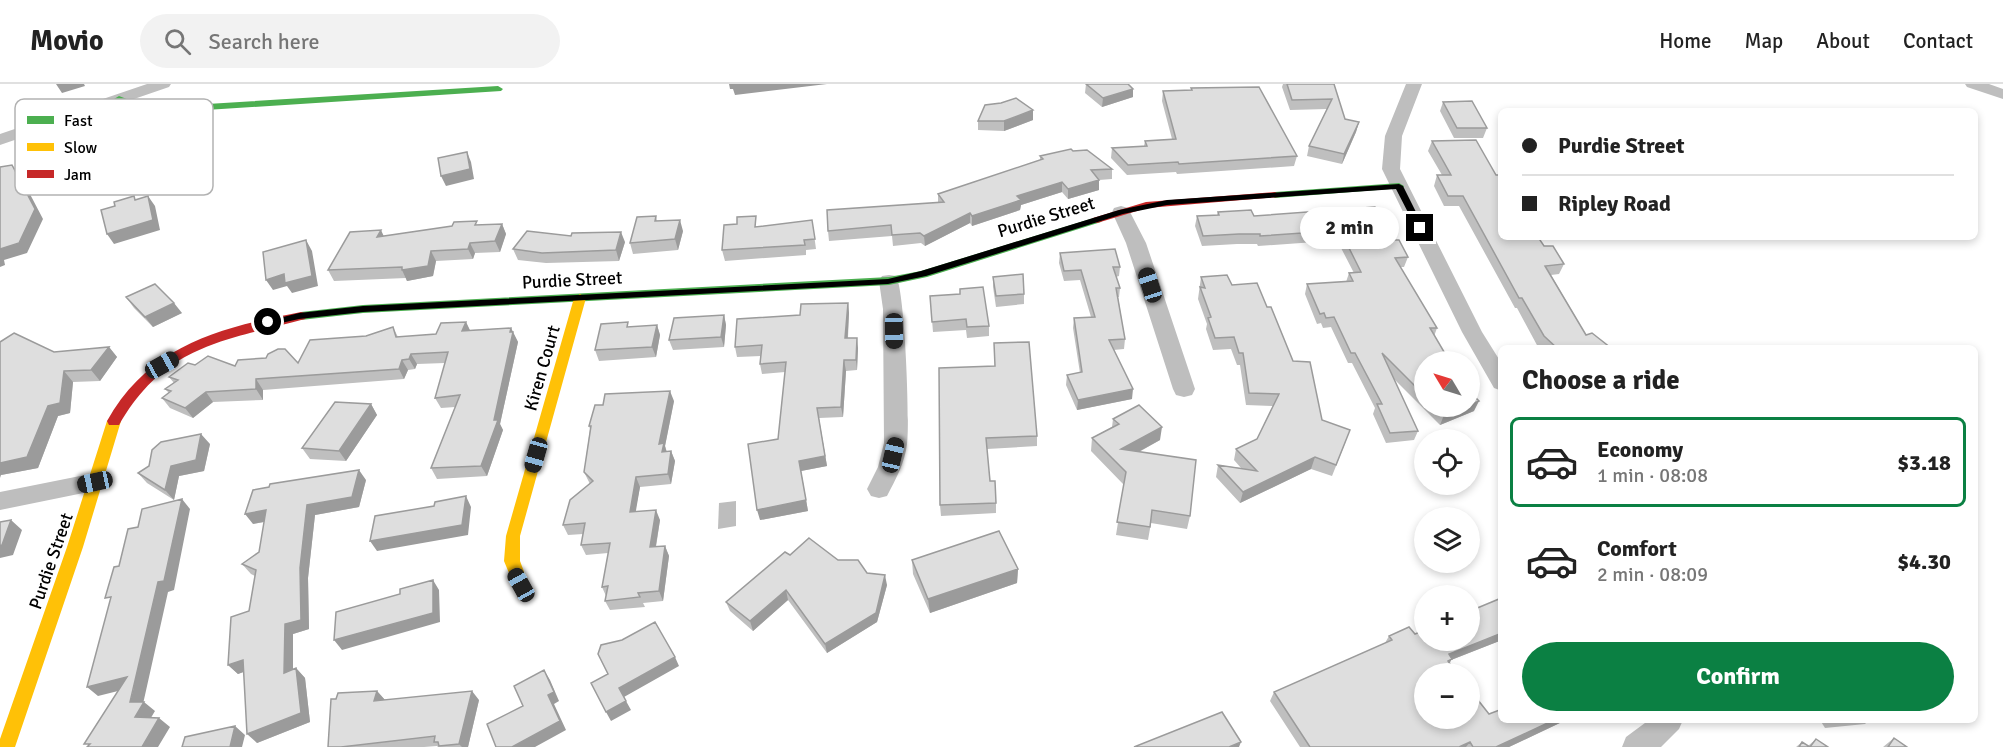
<!DOCTYPE html>
<meta charset="utf-8">
<style>
body{margin:0;font-family:Signika,sans-serif;background:#f2f2f2;color:#222;height:100vh;display:flex;flex-direction:column;font-size:22px;white-space:nowrap}
*{box-sizing:border-box;margin:0}
p{font-size:20px;color:#767676}
.icon{flex:none;width:33px;height:33px;fill:none;stroke:currentColor;stroke-width:2;stroke-linecap:round;stroke-linejoin:round}
.map{position:relative;flex:1;overflow:hidden}
.side{position:absolute;left:1498px;top:261px;width:480px;height:378px;display:flex;flex-direction:column;background:#fff;border-radius:9px;box-shadow:0 3px 9px #0003}
.side>*{flex:none}
.guide{position:absolute;left:1498px;top:24px;width:480px;height:132px;border-radius:9px;box-shadow:0 3px 9px #0003;display:grid;align-content:center;height:132px;padding:0 24px;background:#fff}
.needle{width:39px;rotate:308deg}
.tools{position:absolute;left:1414px;top:267px;display:grid;gap:12px}
.tools a{display:grid;place-items:center;width:66px;height:66px;border-radius:50%;background:#fff;box-shadow:0 3px 9px #0003;font-size:30px}
.end{position:absolute;width:27px;height:27px;margin:-14px;border:8px solid #000;background:#fff;box-shadow:0 0 0 3px #fff}
.from{border-radius:50%}
.bubble{position:absolute;height:42px;border-radius:21px;background:#fff;box-shadow:0 3px 9px #0003;font-size:20px;font-weight:700;line-height:42px;text-align:center}
.car{position:absolute;width:18px;height:36px;margin:-18px -9px;border-radius:8px;box-shadow:0 0 4px 2px #0007;background:linear-gradient(#222 24%,#8ab4d8 0 40%,#222 0 76%,#8ab4d8 0 86%,#222 0)}
.guide b{display:flex;align-items:center;gap:21px;height:57px;font-size:22px}
.guide b+b{border-top:2px solid #e0e0e0}
.guide i{width:15px;height:15px;background:#222}
ul{padding:0;list-style:none}
li{display:flex;align-items:center;gap:18px;height:90px;margin:0 12px 9px;padding:0 12px;border:3px solid transparent;border-radius:9px}
li div{flex:1}
li b{display:block;font-size:22px}
li em{font-style:normal;font-weight:700}
li.on{border-color:#0b8043}
li>.icon{width:54px;height:54px;stroke-width:1.5}
h2{padding:0 24px;font-size:27px;line-height:72px}
.action{display:flex;gap:12px;margin-top:auto;padding:12px 24px}
.action a{flex:1;height:69px;border-radius:36px;background:#0b8043;color:#fff;font-size:24px;font-weight:700;line-height:69px;text-align:center}
header{display:flex;align-items:center;gap:36px;box-sizing:border-box;height:84px;padding:0 30px;background:#fff;border-bottom:2px solid #e0e0e0}
header strong{font-size:28px}
nav{display:flex;gap:33px;margin-inline-start:auto;font-size:21px}
.search{width:420px;height:54px;background:#f2f2f2;display:flex;align-items:center;gap:15px;box-sizing:border-box;padding:0 21px;border-radius:33px;color:#767676;font-size:22px}
.map>svg:first-child{display:block}
</style>
<header>
<strong>Movio</strong>
<div class="search"><svg class="icon" aria-label="search" viewBox="0 0 24 24"><circle cx="10" cy="10" r="6"/><path d="M15 15l6 6"/></svg>Search here</div>
<nav><a>Home</a><a>Map</a><a>About</a><a>Contact</a></nav>
</header>
<div class="map">
<svg width="2003" height="663" viewBox="0 0 2003 663">
<rect width="100%" height="100%" fill="#fff"/>
<path fill="#bdbdbd" d="M736,417V442L718,445L719,419Z"/>
<g fill="none" stroke-linecap="round" stroke-linejoin="round">
<path fill="#bebebe" fill-rule="evenodd" d="M147,0H171L169,3L0,61V50Z
M1406,0H1422L1402,52L1400,85L1482,248L1502,280V307L1494,304L1462,248L1382,85L1385,52Z
M1965,0H1989L2003,5V15L1967,3Z
M1121,122L1128,124L1130,128L1146,159L1195,305L1192,311L1184,313L1176,311L1173,305L1126,159L1112,128L1114,124Z
M889,191L896,192C905,206 910,338 907,360C905,378 896,395 887,412L879,414L871,412L867,405L878,383L884,359L883,225L879,197L882,192Z
M95,389L103,391L107,398L103,405L0,426V408Z
M1649,636H1683L1679,645L1661,663H1622L1626,653Z"/>
<path fill="#4caf50" fill-rule="evenodd" d="M498,2L503,5L501,7L175,28H144L114,15L119,12L145,22H175Z
M1399,99L1404,102L1403,104L1275,114L1270,111L1275,108Z
M1097,133L1103,136L1101,138L927,193L889,201L363,229L301,236L295,232L301,228L363,221L889,193L921,187Z"/>
<path fill="#ffc107" fill-rule="evenodd" d="M580,210L586,214L520,452V477L529,501L526,506L521,507L516,506L504,477L506,452L574,214Z
M114,332L121,337L83,463L15,663H0V655L67,463L107,337Z"/>
<path fill="#c62828" fill-rule="evenodd" d="M1275,108L1280,111L1279,113L1147,124L1097,139L1091,136L1093,134L1146,118Z
M301,228L305,229L307,232L305,235C224,257 166,260 119,341H109L107,337C151,260 220,244 301,228Z"/>
</g>
<path fill="#bfbfbf" d="M1086,0L1133,5V13L1102,23L1085,9Z
M1283,0H1334L1345,35L1359,38L1356,48L1342,80L1307,72L1309,62L1327,25L1290,26L1282,3Z
M1191,4L1297,72L1294,82L1177,90L1176,88L1127,91L1111,74L1112,64L1144,62L1145,57L1172,55L1162,17L1163,7L1191,6Z
M1443,18L1487,44L1483,54H1454L1440,27Z
M1033,36L1004,47L978,46V37Z
M1432,57L1496,91L1544,162L1564,180L1559,190L1551,191L1586,251L1611,264H1540L1538,263L1517,224H1515L1459,122H1444L1434,102L1437,91H1442L1428,67Z
M1073,67L1112,85V95L1099,96V106L1068,115L1062,108L1021,121L1020,126L972,142L970,139L925,162L921,159L893,162L892,152L829,157L828,147L938,119V110L1040,76V72Z
M1218,128L1254,132L1394,156L1408,173L1404,183H1400L1437,244L1425,278V322H1470L1474,327L1440,341L1394,295L1418,347L1414,356L1386,359L1373,330L1375,324L1352,279H1348L1331,243L1323,244L1321,239L1317,240L1305,210L1307,200L1346,198L1349,189H1354L1340,162L1317,163L1315,158L1258,162L1257,160H1237L1202,162L1195,142L1197,132L1217,131Z
M656,132L657,137L683,147L678,166L633,170L630,159Z
M812,136L816,165L806,166V171L725,177L722,166L758,143Z
M502,140L506,150L500,168L475,169L473,175L436,177L433,192L407,197L406,194L334,197L328,186L384,152L479,141Z
M625,158L619,177L546,179L518,176L513,165Z
M1060,169L1120,183L1119,192L1116,193L1120,204L1119,213H1118L1125,255L1124,265L1113,266L1132,315L1077,326L1066,301L1067,291L1080,289L1073,244L1074,234L1091,233L1080,196L1064,197L1059,179Z
M993,193L1024,210V220L996,223L993,203Z
M1201,193L1232,201L1267,223L1322,336L1346,357L1332,392L1311,385L1240,419L1216,393L1218,381L1241,384L1234,376L1236,365L1257,355L1273,322L1246,321L1240,281H1237L1231,265L1213,266L1206,245L1207,240L1198,215Z
M930,212L989,242V252L967,254L966,246L933,248Z
M126,213L182,229L153,243L134,224Z
M848,219L849,229L848,254L858,264L857,286L846,287L843,333L819,334L827,382L801,387L808,427L760,436L778,355L785,288L762,290L760,280L761,272L737,273L735,263L800,231Z
M724,231L726,241L724,263L673,266L669,256Z
M466,238L470,246L511,244L518,258L500,340L503,346L487,392L437,395L431,384L455,323L441,324L435,314L445,279L417,280L415,285L408,286L404,295L263,306V316L213,318L193,334L170,324L162,314L169,309L165,305L174,299L169,293L195,281L235,282L298,279L393,243L398,253L436,250Z
M657,241L660,251L656,273L599,277L595,266Z
M994,259L1037,352V362L987,365L990,397L996,419V429L941,432L940,421L995,282Z
M109,263L117,273L100,297L73,298L70,329L58,332L38,384L1,391L54,268Z
M674,317L665,362L667,368L671,367L675,377L671,400L640,403L635,428L660,436L656,463L665,462L669,472L663,517L643,519L645,523L610,526L605,517L606,512L602,503L608,469L586,471L581,461L583,450L568,451L563,441L590,400L584,388L590,345L589,342Z
M371,320L377,331L346,377L310,375L302,364Z
M1113,335L1160,356L1139,368L1190,432L1187,445L1151,439L1148,456L1116,451L1124,401L1091,367L1092,354L1112,343Z
M210,360L204,387L179,392L174,416L147,399L138,389Z
M366,396L359,423L315,431L308,494L309,545L293,550V585L296,584L305,594L310,638L257,659L243,588L238,590L228,581L249,527L255,492L251,490L242,480L259,468L264,438L253,440Z
M790,471L838,476L867,489L887,501L877,538L827,569L788,516L753,547L730,527L726,518Z
M912,476L1018,485L1017,499L930,529L913,490Z
M1502,518V556L1451,576L1450,579L1489,630L1502,636H1565L1564,637L1509,663H1300L1270,617L1274,608L1385,559L1389,552L1415,550Z
M377,607L385,616H479L468,663H438L437,662L424,663H328Z
M1820,636H1869L1865,640L1825,644Z
M1894,654L1907,663H1883Z
M1816,655L1828,663H1796L1802,658L1808,662Z"/>
<path fill="#9b9b9b" d="M56,0H84L85,2L62,9Z
M729,0H827L735,11L733,5H730Z
M1133,5V13L1102,23L1103,14Z
M1033,26V36L1004,47V37Z
M162,35L169,45L160,67L121,73L114,63Z
M1359,38L1356,48L1342,80L1344,70Z
M467,68L471,78L474,95L446,102L441,92Z
M12,81L20,91L43,135L27,169L4,176L5,181L0,183V165Z
M1099,96V106L1068,115V105Z
M1062,98V108L1021,121L1020,126L972,142V132L1017,112Z
M148,112L155,122L160,146L114,160L107,150Z
M970,129V139L925,162L924,152Z
M680,136L683,147L678,166L675,155Z
M502,140L506,150L500,168L495,157Z
M381,146L386,157L377,153Z
M621,148L625,158L619,177L616,166Z
M306,156L312,167L318,202L292,209L287,202L273,206L266,196Z
M470,159L475,169L473,175L468,165Z
M431,167L436,177L433,192L407,197L402,186Z
M174,219L182,229L153,243L145,233Z
M848,219L849,229L847,264L845,254Z
M724,231L726,241L724,263L721,253Z
M466,238L471,249L462,247Z
M657,241L660,251L656,273L652,263Z
M511,244L518,258L500,340L503,346L487,392L481,382L494,336Z
M857,254L858,264L857,286L856,276Z
M109,263L117,273L100,297L91,286Z
M411,270L417,280L415,285L409,275Z
M402,276L408,286L404,295L399,285Z
M844,276L846,287L843,333L841,323Z
M64,287L73,298L70,329L58,332L38,384L1,391L0,394V379L48,322Z
M256,295L263,306V316L256,305Z
M1133,305L1132,315L1077,326L1078,316Z
M670,307L674,317L665,362L667,370L666,378L659,360Z
M206,308L213,318L193,334L185,324Z
M1479,317L1474,327L1440,341L1444,331L1465,322H1470V321Z
M371,320L377,331L346,377L339,367Z
M817,324L827,382L801,387L808,427L760,436L757,426L799,377Z
M1162,343L1160,356L1120,378L1121,365Z
M201,350L210,360L204,387L179,392L174,416L165,406L171,382Z
M671,367L675,377L671,400L668,390Z
M1315,373L1311,385L1240,419L1243,408Z
M359,386L366,396L359,423L315,431L308,494L309,545L293,550V598L284,589L285,540L300,484L307,421Z
M636,393L640,403L634,438L630,428Z
M466,412L471,423L468,451L377,467L370,457Z
M182,415L190,425L174,506L168,508L143,620L144,618L155,627L146,642L135,633L130,618L134,603L98,612L87,603L158,498Z
M266,426L274,436L253,440L245,430Z
M656,426L660,436L654,473L650,463Z
M11,436L22,446L13,471L0,474V462Z
M665,462L669,472L663,517L659,507Z
M1018,485L1017,499L930,529L928,515Z
M885,491L887,501L877,538L827,569L825,560Z
M433,496L439,506L440,538L342,566L334,556Z
M786,506L788,516L753,547L750,537Z
M1502,549V556L1451,576L1447,584L1449,570Z
M675,573L679,582L624,613L619,604Z
M243,576L252,585L238,590L228,581Z
M296,584L305,594L310,638L257,659L247,650Z
M544,586L550,596L559,617L554,620L566,646L535,663H512L548,611Z
M377,607L385,616L374,617Z
M472,607L479,616L468,663H462L459,660Z
M626,617L631,626L611,637L606,628Z
M159,634L170,643L158,663H142Z
M1554,636H1565L1564,637L1509,663H1496Z
M235,642L245,651L242,663H230Z
M1241,658L1239,663H1229Z
M1470,658L1466,663H1459Z"/>
<path fill="#dedede" stroke="#9b9b9b" stroke-width="1.5" d="M1086,0H1128L1133,5L1103,14Z
M1287,0H1334L1345,35L1359,38L1344,70L1309,62L1332,15L1292,16Z
M1259,3L1297,72L1179,80L1178,78L1128,81L1112,64L1147,62L1145,57L1176,55L1163,7L1192,6L1191,4Z
M1016,14L1033,26L1004,37H978L985,21L1001,19Z
M1472,17L1487,44H1457L1443,18Z
M1476,56L1496,91H1502V153H1538L1544,162H1553L1564,180L1545,182L1586,251L1592,249L1611,264H1557L1544,252L1522,214H1519L1463,112H1448L1437,91H1451L1432,57Z
M1071,65L1073,67L1087,66L1112,85L1091,86L1099,96L1068,105L1062,98L1017,112L1021,116L972,132L970,129L924,152L920,149L892,151L891,141L828,147L827,126L944,118L938,110L1043,75L1040,72Z
M467,68L470,85L441,92L438,74Z
M12,81L35,125L19,159L0,165V83Z
M134,112L135,116L148,112L153,136L107,150L101,126L115,122L114,118Z
M1375,123L1394,156H1399L1408,173L1395,174L1437,244H1430L1450,278H1425V312L1382,269L1418,347L1390,349L1377,320H1382L1355,269H1351L1334,233L1326,234L1324,229L1320,230L1307,200L1353,197L1349,189L1361,188L1343,152L1320,153L1317,148L1260,152V150H1239L1203,152L1197,132L1219,131L1218,128L1251,126L1254,132Z
M656,132L655,137L680,136L675,155L630,159L637,133Z
M756,132L755,143L812,136L815,155L804,156L805,161L722,166L724,141L737,140V133Z
M477,137L475,141L502,140L495,157L470,159L468,165L431,167L428,182L402,186V183L328,186L350,148L381,146L377,153L452,142L454,138Z
M527,147L571,152L572,149L621,148L616,166L542,169L513,165Z
M306,156L312,192L285,199L284,190L266,196L263,168Z
M1115,165L1120,183H1113L1120,204H1116L1125,255L1109,256L1133,305L1078,316L1067,291L1082,288L1074,234L1095,233L1081,186L1064,187L1060,169Z
M1023,190L1024,210L996,212L993,193Z
M1227,191L1232,201L1257,199L1267,223H1271L1293,277L1310,278L1322,336L1350,346L1336,381L1315,373L1243,408L1218,381L1257,387L1236,365L1257,355L1279,310L1249,309L1243,269H1239L1234,253L1215,254L1208,234L1211,233L1200,203L1205,204L1201,193Z
M155,200L174,219L145,233L126,213Z
M983,203L989,242L967,243L966,235L932,238L930,212L960,210V205Z
M848,219L845,254H857L856,276H844L841,323L817,324L825,372L799,377L806,416L757,426L748,360L778,355L786,278L760,280L762,261L735,263L737,235L800,231L801,220Z
M724,231L721,253L669,256L674,234Z
M466,238L462,247L511,244L510,248H513L494,336H498L481,382L431,384L460,311L435,314L448,268L411,270L409,275L402,276L399,285L256,295V305L206,308L185,324L162,314L171,307L165,305L178,296L169,293L188,279L195,281L208,272L235,282L238,276L266,274L268,270L278,265H285L298,279L310,256L366,252L393,243L396,253L436,250L441,239Z
M628,238L627,243L657,241L652,263L595,266L601,240Z
M14,249L54,268L109,263L91,286L64,287L60,319L48,322L27,373L0,379V258Z
M1029,258L1037,352L986,354L990,397H995L996,419L940,421L939,284L995,282L994,259Z
M670,307L659,360L664,359L662,368L671,367L668,390L636,393L630,428L656,426L650,463L665,462L659,507L638,509L640,513L605,517L608,502L602,503L610,459L581,461L585,439L563,441L570,416L593,397L584,388L591,342H589L595,321H603L605,310Z
M1470,308L1479,317L1470,321Z
M335,318L371,320L339,367L302,364Z
M1139,321L1162,343L1121,365L1196,376L1190,432L1152,426L1150,443L1117,438L1126,388L1092,354L1119,340L1113,335Z
M1436,322H1465L1444,331Z
M201,350L196,376L171,382L165,406L138,389L149,382L152,366L161,358Z
M359,386L352,413L307,421L300,484L301,536L285,540L284,589L296,584L301,629L247,650L243,576L228,581L231,533L249,527L256,486L242,480L259,468L266,426L245,430L253,406L269,403L270,400Z
M466,412L462,441L370,457L375,432L434,422L435,418Z
M182,415L164,497L158,498L130,618H144L135,633L159,634L142,663H87L90,660H84L127,593L87,603L111,513L105,514L114,483L119,482L128,445L138,443L142,425Z
M11,436L2,461L0,462V438Z
M999,447L1018,485L928,515L912,476Z
M809,454L838,476H858L867,489L885,491L876,529L825,560L786,506L750,537L726,518L785,468L790,471Z
M433,496V529L334,556L336,528L400,510V505Z
M1499,515L1502,518V549L1449,570L1452,575L1448,577L1457,590H1425V634H1470V606L1489,630L1502,625V636H1554L1496,663H1473L1470,658L1459,663H1310L1274,608L1392,556L1389,552L1409,543L1415,550L1425,546V556H1470V527Z
M655,538L675,573L619,604L626,617L606,628L591,599L608,590L598,570L601,561L622,556Z
M544,586L554,608L548,611L560,637L512,663H496L487,640L523,622L514,602Z
M377,607L374,617L472,607L459,660L439,662L438,658H434L435,652L341,663H328L331,615H336L338,609Z
M1222,628L1241,658L1229,663H1134Z
M235,642L230,663H182L185,653Z
M1894,654L1907,663H1888Z
M1816,655L1828,663H1810Z
M1802,658L1810,663H1799Z"/>
<path fill="#000" d="M1399,100L1403,102L1424,144L1423,145L1416,144L1396,105L1167,121L1123,130L926,192L888,200L363,228L299,235L268,242L263,238L299,229L363,222L888,195L921,187L1119,126L1167,116Z"/>
<g text-anchor="middle" stroke-width="4.5" stroke-linejoin="round" paint-order="stroke">
<g font-size="18" fill="#000" stroke="#fff">
<text transform="translate(1046 133) rotate(-17)" y="6">Purdie Street</text>
<text transform="translate(572 196) rotate(-3)" y="6">Purdie Street</text>
<text transform="translate(542 284) rotate(-74)" y="6">Kiren Court</text>
<text transform="translate(51 477) rotate(-71)" y="6">Purdie Street</text>
</g>
</g>
<rect x="15" y="15" width="198" height="96" rx="9" fill="#fff" stroke="#b2b2b2" stroke-width="1.5"/>
<rect x="27" y="32" width="27" height="8" fill="#4caf50"/>
<rect x="27" y="59" width="27" height="8" fill="#ffc107"/>
<rect x="27" y="86" width="27" height="8" fill="#c62828"/>
<g font-size="16" fill="#000">
<text x="64" y="42">Fast</text>
<text x="64" y="69">Slow</text>
<text x="64" y="96">Jam</text>
</g>
</svg>
<div class="tools">
<a><svg class="needle" viewBox="-14 -14 28 28"><path d="M0-13l5 13h-10z" fill="#e53935"/><path d="M0 13l5-13h-10z" fill="#767676"/></svg></a>
<a><svg class="icon" aria-label="locate" viewBox="0 0 24 24"><circle cx="12" cy="12" r="6"/><path d="M12 2v4M12 18v4M2 12h4M18 12h4"/></svg></a>
<a><svg class="icon" aria-label="layers" viewBox="0 0 24 24"><path d="M12 4l9 5-9 5-9-5zM3 14l9 5 9-5"/></svg></a>
<a>+</a>
<a>−</a>
</div>
<i class="end from" style="left:268px;top:238px"></i>
<i class="end" style="left:1420px;top:144px"></i>
<div class="bubble" style="left:1300px;top:123px;width:99px">2 min</div>
<i class="car" style="left:1150px;top:201px;rotate:342deg"></i>
<i class="car" style="left:894px;top:247px;rotate:179deg"></i>
<i class="car" style="left:162px;top:281px;rotate:61deg"></i>
<i class="car" style="left:536px;top:371px;rotate:196deg"></i>
<i class="car" style="left:893px;top:371px;rotate:13deg"></i>
<i class="car" style="left:95px;top:398px;rotate:258deg"></i>
<i class="car" style="left:521px;top:501px;rotate:331deg"></i>
<div class="guide">
<b><i class="from"></i>Purdie Street</b>
<b><i></i>Ripley Road</b>
</div>
<section class="side">
<h2>Choose a ride</h2>
<ul>
<li class="on"><svg class="icon" aria-label="car" viewBox="0 0 24 24"><path d="M5 17H2v-5l4-1 3-4h7l3 4 3 1v5h-3M9 17h6M6 11h13"/><circle cx="7" cy="17" r="2"/><circle cx="17" cy="17" r="2"/></svg><div><b>Economy</b><p>1 min · 08:08</p></div><em>$3.18</em></li>
<li><svg class="icon" aria-label="car" viewBox="0 0 24 24"><path d="M5 17H2v-5l4-1 3-4h7l3 4 3 1v5h-3M9 17h6M6 11h13"/><circle cx="7" cy="17" r="2"/><circle cx="17" cy="17" r="2"/></svg><div><b>Comfort</b><p>2 min · 08:09</p></div><em>$4.30</em></li>
</ul>
<div class="action"><a>Confirm</a></div>
</section>
</div>
